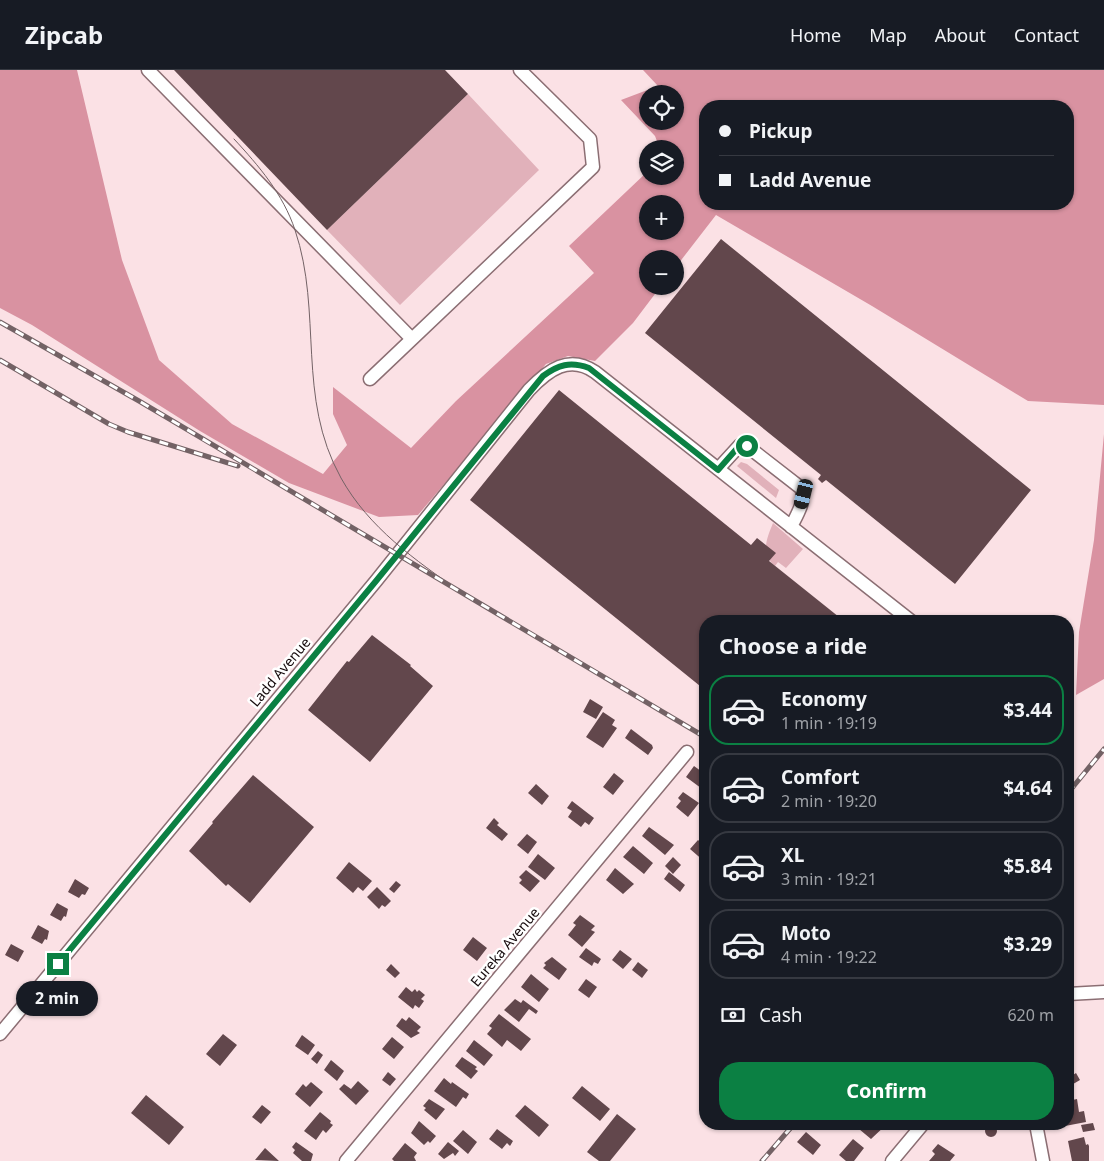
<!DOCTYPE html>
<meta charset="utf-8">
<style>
body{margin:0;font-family:"Noto Sans",sans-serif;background:#20242c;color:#f1f3f6;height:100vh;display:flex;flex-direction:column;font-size:19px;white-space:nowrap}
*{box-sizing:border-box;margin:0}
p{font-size:16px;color:#9ea1a6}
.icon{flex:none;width:28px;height:28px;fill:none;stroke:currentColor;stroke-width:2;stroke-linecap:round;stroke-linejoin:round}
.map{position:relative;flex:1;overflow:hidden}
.sheet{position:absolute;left:699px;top:545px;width:375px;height:515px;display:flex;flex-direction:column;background:#171b24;border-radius:20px;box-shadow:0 1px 4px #0004}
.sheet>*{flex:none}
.top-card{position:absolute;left:699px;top:30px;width:375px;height:110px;border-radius:20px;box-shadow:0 1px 4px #0004;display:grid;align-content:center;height:110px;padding:0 20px;background:#171b24}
.controls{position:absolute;left:639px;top:15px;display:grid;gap:10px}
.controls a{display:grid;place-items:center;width:45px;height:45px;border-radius:50%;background:#171b24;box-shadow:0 1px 4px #0004;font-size:25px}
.end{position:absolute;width:22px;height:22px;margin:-11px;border:6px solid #0b8043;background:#fff;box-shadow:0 0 0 2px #fff}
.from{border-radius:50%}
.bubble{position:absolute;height:35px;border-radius:18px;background:#171b24;box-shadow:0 1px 4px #0004;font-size:16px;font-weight:700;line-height:35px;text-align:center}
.car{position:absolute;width:15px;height:30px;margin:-15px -8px;border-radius:6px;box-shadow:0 0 4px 1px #0007;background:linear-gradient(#222 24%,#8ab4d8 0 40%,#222 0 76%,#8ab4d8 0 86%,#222 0)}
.top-card b{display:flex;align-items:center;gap:18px;height:48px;font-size:19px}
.top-card b+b{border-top:1px solid #363941}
.top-card i{width:12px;height:12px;background:#f1f3f6}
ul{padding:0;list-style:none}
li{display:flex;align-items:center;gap:15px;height:70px;margin:0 10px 8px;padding:0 10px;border:2px solid #363941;border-radius:20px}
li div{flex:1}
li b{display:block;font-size:19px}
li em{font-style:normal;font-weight:700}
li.selected{border-color:#0b8043}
li>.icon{width:45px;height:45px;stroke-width:1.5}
h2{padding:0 20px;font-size:22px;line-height:60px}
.pay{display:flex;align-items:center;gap:12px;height:55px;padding:0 20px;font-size:19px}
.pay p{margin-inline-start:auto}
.cta{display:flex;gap:10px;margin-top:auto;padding:10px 20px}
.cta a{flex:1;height:58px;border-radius:20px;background:#0b8043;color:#fff;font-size:20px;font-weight:700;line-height:58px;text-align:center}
header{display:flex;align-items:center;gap:30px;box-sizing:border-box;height:70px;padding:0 25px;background:#171b24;border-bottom:1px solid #363941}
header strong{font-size:24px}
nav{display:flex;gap:28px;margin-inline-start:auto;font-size:18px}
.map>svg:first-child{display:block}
</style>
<header>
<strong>Zipcab</strong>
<nav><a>Home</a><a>Map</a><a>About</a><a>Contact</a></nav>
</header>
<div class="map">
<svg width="1104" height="1091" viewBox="0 0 1104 1091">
<rect width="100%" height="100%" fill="#fbe1e5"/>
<path fill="#e1b1ba" d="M468,24L539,100L400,235L327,160Z
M741,392L747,394L779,420L776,428L737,396Z
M773,453L803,479L786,498L778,492L775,496C760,483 767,468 773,453Z"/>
<path fill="#d992a1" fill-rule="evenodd" d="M0,0H77L122,190L159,290L232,354L323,404L347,375L333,344V317L411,378L456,331L594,203L569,176L647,102L648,106H675V79H660L655,66L621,30L658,16L643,0H1104V335L1028,331L872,236L716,145L675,198V189H648V216H661L633,253L595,291L568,286L546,294L418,445L379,447L289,413L200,361L32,255L0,238ZM648,24H675V51H648ZM705,36H1068V134H705ZM648,134H675V161H648Z
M1104,364V609L1076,625L1079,562L1094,470Z"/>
<path fill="#62474c" d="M174,0H445L468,24L327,160Z
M721,169L1031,420L955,514L826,410L822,413L818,409L821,405L645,263Z
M559,320L751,475L757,468L776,483L769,491L844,551H705V620L470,430Z
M372,565L411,595L410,596L433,616L370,692L308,640L347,591L349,592Z
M590,629L603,637L596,649L583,642Z
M603,642L615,650L612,655L617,658L603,678L586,667Z
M631,659L652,675L653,678L648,685L625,668Z
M694,696L705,704V721L686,707Z
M614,703L624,711L613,725L603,717Z
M253,705L314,757L250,833L228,814L226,816L189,781L213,753L212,752Z
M536,714L549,726L542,735L528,723Z
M683,722L699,733L688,747L676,737L681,731L678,728Z
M572,731L594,748L589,755L585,752L581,757L568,747L572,741L567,738Z
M494,748L499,753L497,755L508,764L502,771L486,758Z
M649,757L674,775L665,785L642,766Z
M527,764L537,772L528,784L517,775Z
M698,770L705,776V792L690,779Z
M633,776L653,793L644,804L623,787Z
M538,784L555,798L545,810L528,797Z
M673,787L681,795L673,804L665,796Z
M349,792L372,811L363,821L358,817L353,823L336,808Z
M615,798L634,814L623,824L606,810Z
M526,800L540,811L530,822L519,813L522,810L519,807Z
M669,802L685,815L680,822L664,809Z
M75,809L89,818L85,825L82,824L79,828L68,822Z
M396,811L401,815L394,823L389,819Z
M377,817L391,831L385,837L382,835L379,839L367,827Z
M57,833L68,839L66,847L64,846L61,851L50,845Z
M580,845L595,856L591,860L595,862L582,877L568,865L576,855L573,853Z
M38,855L49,861L47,870L45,869L42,874L31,868Z
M473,867L487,878L477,891L463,880Z
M11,874L24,881L18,892L5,885Z
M586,878L601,889L598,894L594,892L592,896L579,887Z
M620,880L632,889L623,899L612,890Z
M552,887L567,899L559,910L543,898L546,895L544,893Z
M638,892L648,900L642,908L632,900Z
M391,894L400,903L395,908L386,900Z
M531,904L549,919L539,932L521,917Z
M586,909L597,917L589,928L578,920Z
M406,917L412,922L415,919L417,922L419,920L425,925L421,929L424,931L419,938L415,935L413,939L398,927Z
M515,929L521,933L523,930L538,941L536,944L529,939L519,952L504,940Z
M499,944L531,969L521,981L507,970L502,977L487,964L492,958L489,956Z
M409,947L421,957L417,961L420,963L411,968L396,956L402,948L406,951Z
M223,964L237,975L220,996L206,984Z
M302,965L315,975L308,985L295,976Z
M392,967L404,977L394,989L382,979Z
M474,970L493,985L484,996L466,981Z
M318,981L323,985L317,994L311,989Z
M462,987L477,997L475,999L478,1001L471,1009L455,996Z
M331,990L344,1001L337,1011L324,1000Z
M1068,995L1073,1005L1076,1003L1080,1010L1068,1017Z
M388,1002L396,1009L390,1016L382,1010Z
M444,1008L451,1014L452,1012L469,1024L466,1029L463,1027L456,1037L434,1021Z
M358,1011L369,1021L356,1035L339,1019L344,1014L351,1019Z
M311,1012L323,1022L310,1037L295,1024L303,1014L306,1017Z
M582,1016L610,1039L600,1051L572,1028Z
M146,1025L184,1057L169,1075L131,1043Z
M429,1029L445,1039L436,1050L424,1040L426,1038L423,1036Z
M1077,1029L1079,1042L1084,1041L1086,1052L1065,1056L1068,1054V1031Z
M262,1035L271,1042L261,1054L252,1047Z
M525,1035L549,1055L539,1067L515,1046Z
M320,1042L331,1051L330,1053L333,1055L326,1063L323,1060L316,1070L304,1061Z
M617,1044L636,1059L610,1091H599L587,1082Z
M419,1051L436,1066L430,1073L428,1071L424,1075L411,1063Z
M1093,1053L1095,1060L1083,1062L1081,1055Z
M857,1054H887L871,1069L859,1059L861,1057Z
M985 1061a6 6 0 1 1 12 0a6 6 0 1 1-12 0Z
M497,1059L513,1071L510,1076L507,1073L502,1079L489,1069Z
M463,1060L477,1072L468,1084L453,1071Z
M806,1062L821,1075L813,1085L797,1072Z
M1084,1067L1086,1075L1088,1074L1089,1076V1091H1072L1068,1071Z
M853,1069L864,1078L854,1091H846L839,1085Z
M296,1072L313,1084L311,1091H302L293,1083L295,1080L292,1077Z
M448,1072L459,1081L455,1086L453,1083L444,1089L438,1084Z
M405,1073L417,1083L414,1087L416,1091H394L392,1089Z
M938,1074L955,1085L950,1091H929L935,1084L932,1081Z
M265,1078L279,1091L255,1090Z"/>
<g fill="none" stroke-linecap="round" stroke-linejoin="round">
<g stroke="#8b6e73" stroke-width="15">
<path id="minor" d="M148,0L412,269
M370,309L593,97L590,69L520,0
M718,399L740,375L747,376L801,418C807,430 796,446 791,457
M1068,924L1104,922
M0,964L376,511L529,320C548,300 569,284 595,302L911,551
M1036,1054L1043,1091
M346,1091L687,682
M892,1091L923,1054"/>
</g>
<use href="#minor" stroke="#fff" stroke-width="12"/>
<path stroke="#736265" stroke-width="1" d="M234,69C259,96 283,124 295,160C323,243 296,327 341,408C369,458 415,490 461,522"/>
<g stroke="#736265" stroke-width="5">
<path id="rail" d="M0,252L139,331L705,667
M0,290L109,354L128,362L238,396
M1068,723L1104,679
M762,1091L794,1054"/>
</g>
<use href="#rail" stroke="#fff" stroke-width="3" stroke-dasharray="9" stroke-linecap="butt"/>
</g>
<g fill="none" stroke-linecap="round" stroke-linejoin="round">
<path stroke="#0b8043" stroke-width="6" d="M58,894L376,511L543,306C558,295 570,291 589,298L718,400L740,375L747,376"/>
</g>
<g text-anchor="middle" stroke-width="5" stroke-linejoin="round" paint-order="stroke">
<g font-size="14" fill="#160b0d" stroke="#fff">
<text transform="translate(280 602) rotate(-50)" y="5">Ladd Avenue</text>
<text transform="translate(505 877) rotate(-50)" y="5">Eureka Avenue</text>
</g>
</g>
</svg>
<div class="controls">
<a><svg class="icon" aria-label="locate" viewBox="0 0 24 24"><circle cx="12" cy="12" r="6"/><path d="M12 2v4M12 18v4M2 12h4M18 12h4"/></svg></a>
<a><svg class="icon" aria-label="layers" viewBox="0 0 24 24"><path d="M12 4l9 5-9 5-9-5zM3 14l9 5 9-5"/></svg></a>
<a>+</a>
<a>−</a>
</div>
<i class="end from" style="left:747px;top:376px"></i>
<i class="end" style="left:58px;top:894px"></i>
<div class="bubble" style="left:16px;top:911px;width:82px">2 min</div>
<i class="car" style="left:804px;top:424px;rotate:194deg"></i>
<div class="top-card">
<b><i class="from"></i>Pickup</b>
<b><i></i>Ladd Avenue</b>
</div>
<section class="sheet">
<h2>Choose a ride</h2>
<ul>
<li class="selected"><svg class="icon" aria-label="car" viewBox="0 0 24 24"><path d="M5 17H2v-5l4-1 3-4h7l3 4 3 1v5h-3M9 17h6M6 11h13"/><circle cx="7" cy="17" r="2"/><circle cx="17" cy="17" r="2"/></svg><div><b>Economy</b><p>1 min · 19:19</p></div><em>$3.44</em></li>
<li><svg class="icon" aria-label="car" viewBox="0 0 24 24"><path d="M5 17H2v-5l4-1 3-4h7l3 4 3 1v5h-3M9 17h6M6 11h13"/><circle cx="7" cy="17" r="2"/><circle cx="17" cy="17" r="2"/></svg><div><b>Comfort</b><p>2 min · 19:20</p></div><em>$4.64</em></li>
<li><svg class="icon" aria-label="car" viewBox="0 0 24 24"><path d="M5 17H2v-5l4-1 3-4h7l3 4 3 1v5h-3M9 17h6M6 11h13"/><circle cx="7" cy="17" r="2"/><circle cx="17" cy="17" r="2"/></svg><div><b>XL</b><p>3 min · 19:21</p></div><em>$5.84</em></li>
<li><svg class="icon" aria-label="car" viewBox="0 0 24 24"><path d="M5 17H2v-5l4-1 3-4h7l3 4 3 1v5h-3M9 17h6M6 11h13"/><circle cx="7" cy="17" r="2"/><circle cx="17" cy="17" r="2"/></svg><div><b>Moto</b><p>4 min · 19:22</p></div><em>$3.29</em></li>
</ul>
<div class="pay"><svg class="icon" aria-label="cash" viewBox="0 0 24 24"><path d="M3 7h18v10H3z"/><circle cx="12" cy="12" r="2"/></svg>Cash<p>620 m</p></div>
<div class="cta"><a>Confirm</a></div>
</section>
</div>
